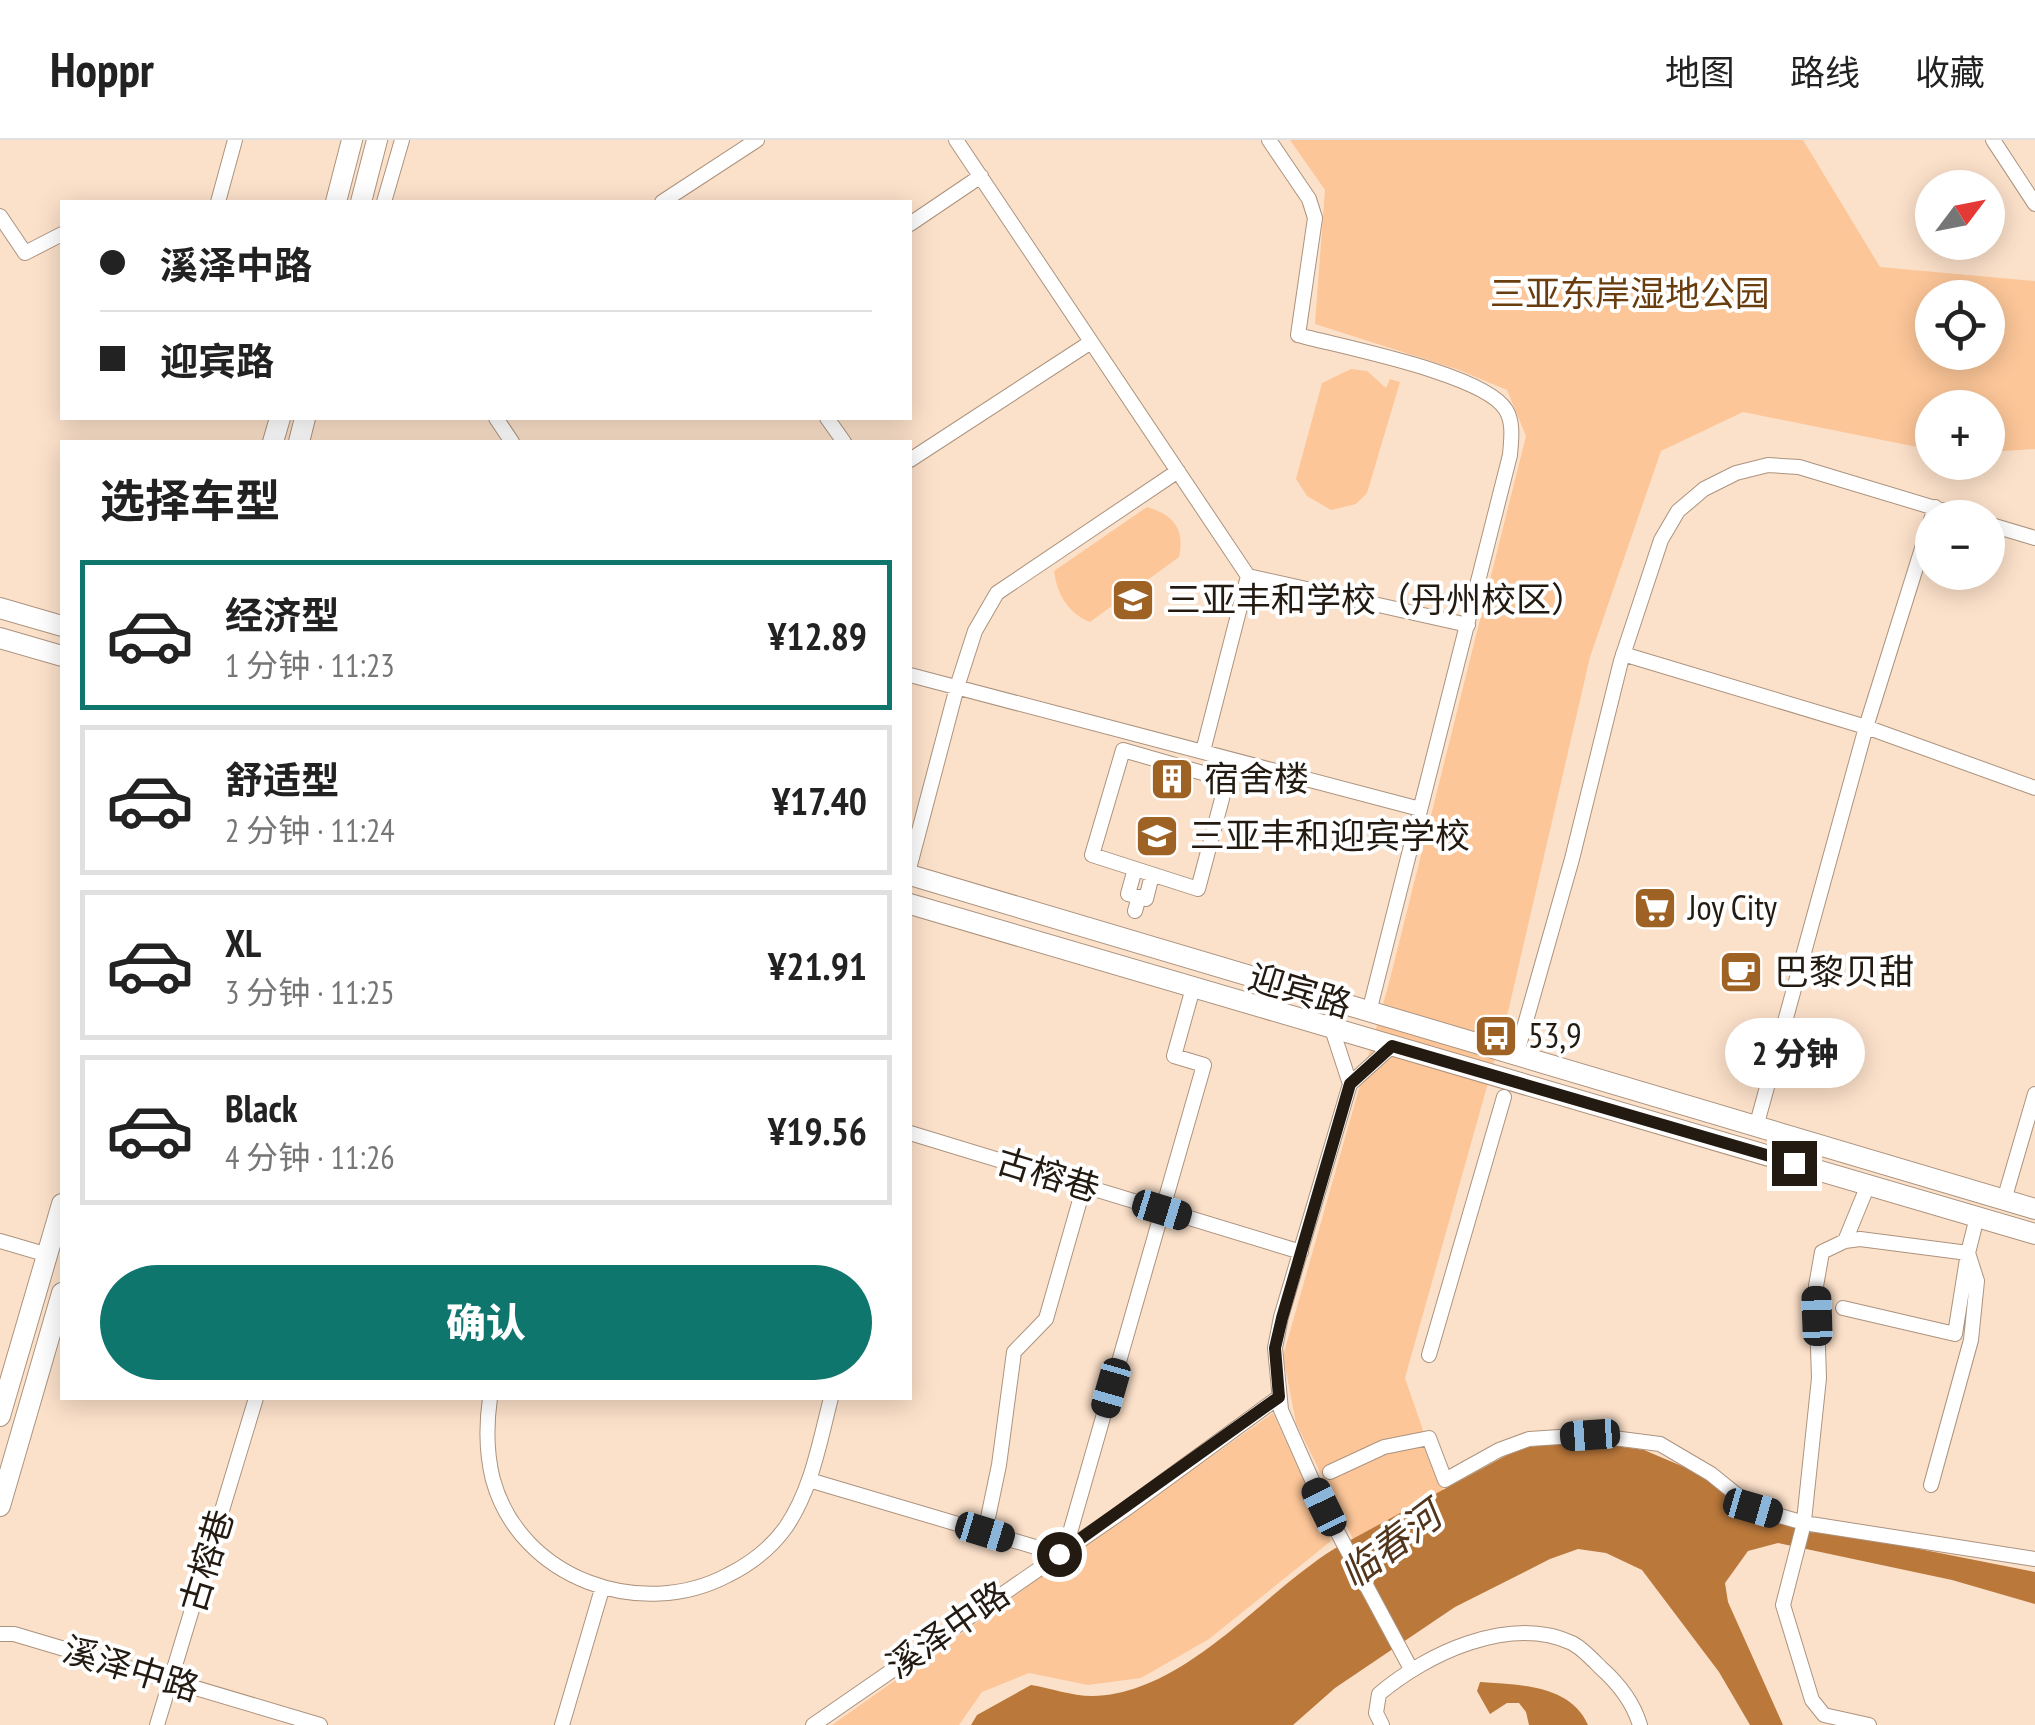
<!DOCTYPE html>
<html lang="zh">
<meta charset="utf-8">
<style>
body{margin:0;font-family:"PT Sans Narrow","Noto Sans SC",sans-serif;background:#f2f2f2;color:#222;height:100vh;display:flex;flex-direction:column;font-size:38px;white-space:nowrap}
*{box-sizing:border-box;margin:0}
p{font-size:32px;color:#767676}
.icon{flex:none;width:55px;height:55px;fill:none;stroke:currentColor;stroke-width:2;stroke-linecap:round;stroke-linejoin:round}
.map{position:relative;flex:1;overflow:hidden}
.panel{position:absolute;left:60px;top:300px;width:852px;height:960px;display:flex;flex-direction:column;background:#fff;border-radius:0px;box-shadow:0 5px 25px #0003}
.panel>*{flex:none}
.guide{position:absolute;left:60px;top:60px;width:852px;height:220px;border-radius:0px;box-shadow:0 5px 25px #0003;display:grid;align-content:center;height:220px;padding:0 40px;background:#fff}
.needle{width:65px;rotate:58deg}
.fabs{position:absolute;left:1915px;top:30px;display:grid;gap:20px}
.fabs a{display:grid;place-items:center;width:90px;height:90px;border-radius:50%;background:#fff;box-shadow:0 5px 25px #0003;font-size:50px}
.end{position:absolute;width:45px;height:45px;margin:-22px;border:12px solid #231a12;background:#fff;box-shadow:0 0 0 5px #fff}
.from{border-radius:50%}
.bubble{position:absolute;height:70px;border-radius:35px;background:#fff;box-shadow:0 5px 25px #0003;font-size:32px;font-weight:800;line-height:70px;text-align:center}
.car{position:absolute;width:30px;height:60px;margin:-30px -15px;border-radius:12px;box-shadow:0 0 8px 2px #0007;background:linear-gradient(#222 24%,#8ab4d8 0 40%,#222 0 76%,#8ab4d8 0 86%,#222 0)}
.guide b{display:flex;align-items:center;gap:35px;height:95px;font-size:38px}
.guide b+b{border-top:2px solid #e0e0e0}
.guide i{width:25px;height:25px;background:#222}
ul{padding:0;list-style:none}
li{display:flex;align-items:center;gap:30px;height:150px;margin:0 20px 15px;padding:0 20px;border:5px solid #e0e0e0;border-radius:0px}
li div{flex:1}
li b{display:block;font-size:38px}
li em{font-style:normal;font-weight:800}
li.active{border-color:#0f766e}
li>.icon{width:90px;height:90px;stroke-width:1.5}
h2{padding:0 40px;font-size:45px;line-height:120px}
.primary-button{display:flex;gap:20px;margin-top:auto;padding:20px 40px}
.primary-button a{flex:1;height:115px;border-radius:60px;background:#0f766e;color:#fff;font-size:40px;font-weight:800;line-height:115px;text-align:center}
header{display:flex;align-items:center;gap:60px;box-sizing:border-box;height:140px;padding:0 50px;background:#fff;border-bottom:2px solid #e0e0e0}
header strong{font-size:48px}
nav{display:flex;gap:55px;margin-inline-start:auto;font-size:35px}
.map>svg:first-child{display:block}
</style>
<header>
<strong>Hoppr</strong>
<nav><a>地图</a><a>路线</a><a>收藏</a></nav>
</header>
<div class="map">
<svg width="2035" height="1585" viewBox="0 0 2035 1585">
<rect width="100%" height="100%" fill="#fce1ca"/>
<path fill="#fcc698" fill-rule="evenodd" d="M1290,0H1803L1880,127L2035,141V309L1988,312V268H1932V310L1743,272L1661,311L1590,517L1508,872L1405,1238L1444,1351L1353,1399L1296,1283L1283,1216L1389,843L1526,296L1507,250L1459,230L1315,184L1325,50ZM1932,158H1988V212H1932Z
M1351,229L1367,231L1386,248L1390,239L1400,242L1367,353L1356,364L1331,370L1307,356L1296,339L1322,243Z
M1147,367C1174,375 1185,389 1179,417L1090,482C1068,473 1057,454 1054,431Z
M1273,1273L1331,1401L1209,1499L1141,1538L1088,1545L1029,1533L982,1552L959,1585H832Z"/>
<path fill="#ba783b" d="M1582,1301L1644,1310L1703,1335L1763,1378L2035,1432V1464L1952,1440L1778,1403L1748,1411L1725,1443L1728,1462L1783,1585H1750L1719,1532L1642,1430L1606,1413L1578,1409L1550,1419L1455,1467L1335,1548L1293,1585H971L977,1575L1031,1545C1050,1548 1072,1556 1092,1556C1185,1554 1260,1455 1334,1409L1520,1308Z
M1480,1542C1518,1545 1570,1544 1588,1585H1529L1526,1572L1519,1563H1507L1490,1574L1477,1551Z"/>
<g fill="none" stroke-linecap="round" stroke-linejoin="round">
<g stroke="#ac937e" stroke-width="16">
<path id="minor" d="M956,0L1248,436L1468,485
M1269,0L1309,59L1315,78L1298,195C1342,207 1485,234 1506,270C1514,283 1511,301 1510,315L1369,872
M1993,0L2035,64
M218,62L235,0
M384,62L402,0
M662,62L757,0
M0,76L25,113L62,94
M910,84L981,36
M496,278L512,302
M827,278L844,302
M910,320L1091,202
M1988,384L2035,398
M1623,514L1866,587L2035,648
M910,535L1420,669
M1123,610L1227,640L1198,749L1092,715Z
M1203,611L1248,436
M910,725L957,547L975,491L997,453L1178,331
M1135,729L1128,754L1139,757
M1135,771L1139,757L1146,759L1152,735
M1332,889L1350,944L1392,906
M1516,916L1572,719L1621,521L1661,400L1678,371L1704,349L1736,333L1768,325L1799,327L1968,378
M1350,944L1281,1177L1275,1208L1281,1270L1324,1367L1411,1529
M1756,987L1866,587L1935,367
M910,993L1301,1112
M2004,1060L2035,954
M0,1101L48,1115
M1845,1101L1868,1045
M1843,1168L1955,1194L1967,1119
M1429,1215L1504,957
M490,1258C486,1286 486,1312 493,1340C521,1440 642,1481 728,1435C750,1424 772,1407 786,1387C812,1349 820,1300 831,1258
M1330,1332L1384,1307L1429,1298L1445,1340L1499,1310L1529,1299L1590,1295L1660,1304L1711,1334L1753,1368L1804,1383L2035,1419
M809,1340L1059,1414
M1931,1345L1971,1200L1977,1141L1968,1113
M1804,1381L1819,1238L1816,1146L1822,1112L1845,1101L1860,1099L1968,1113L1977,1077
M1804,1383L1783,1465L1812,1560L1824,1575L1869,1585
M985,1392L999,1325L1014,1212L1046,1179L1084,1046
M1065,1410L1204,925L1174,916L1193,848
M0,1494H14L320,1585
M157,1585L256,1258
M562,1585L602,1449
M813,1585L1123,1371L1279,1257
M1382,1585L1376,1573L1379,1554C1426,1514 1510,1474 1572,1503C1582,1508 1593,1520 1601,1528C1619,1544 1633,1562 1640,1585"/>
</g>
<g stroke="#ac937e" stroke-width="22">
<path id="highway" d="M336,62L352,0
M361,62L377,0
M273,302L280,278
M299,302L305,278
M0,468L62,486
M0,498L62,516
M910,735L2035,1069
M910,764L2035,1094
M0,1276L62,1064
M0,1366L62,1153"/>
</g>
<use href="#minor" stroke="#fff" stroke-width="14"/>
<use href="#highway" stroke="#fff" stroke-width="20"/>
</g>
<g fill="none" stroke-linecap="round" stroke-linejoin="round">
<path stroke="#231a12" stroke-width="12" d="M1059,1414L1279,1257L1275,1208L1282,1178L1350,944L1392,906L1794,1023"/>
</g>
<defs>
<g id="school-square" transform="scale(2.25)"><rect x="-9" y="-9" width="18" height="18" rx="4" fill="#9f6225" stroke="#fff"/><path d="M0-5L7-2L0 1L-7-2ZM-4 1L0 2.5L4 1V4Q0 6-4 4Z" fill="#fff"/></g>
<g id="building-square" transform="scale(2.25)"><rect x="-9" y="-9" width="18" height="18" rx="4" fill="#9f6225" stroke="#fff"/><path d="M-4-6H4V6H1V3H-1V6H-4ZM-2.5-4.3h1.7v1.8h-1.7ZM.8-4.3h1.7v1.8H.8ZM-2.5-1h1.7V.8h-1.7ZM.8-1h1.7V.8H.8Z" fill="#fff"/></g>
<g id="supermarket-square" transform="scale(2.25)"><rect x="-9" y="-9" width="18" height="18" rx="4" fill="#9f6225" stroke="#fff"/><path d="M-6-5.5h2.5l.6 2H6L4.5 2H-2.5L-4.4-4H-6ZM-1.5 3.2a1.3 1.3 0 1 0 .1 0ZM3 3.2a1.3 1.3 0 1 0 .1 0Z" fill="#fff"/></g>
<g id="cafe-square" transform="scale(2.25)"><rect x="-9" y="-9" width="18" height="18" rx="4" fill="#9f6225" stroke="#fff"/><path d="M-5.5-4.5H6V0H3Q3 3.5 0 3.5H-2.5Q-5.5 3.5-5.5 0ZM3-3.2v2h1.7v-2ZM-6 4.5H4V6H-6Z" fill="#fff"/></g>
<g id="bus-square" transform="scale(2.25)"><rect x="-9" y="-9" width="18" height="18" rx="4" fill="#9f6225" stroke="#fff"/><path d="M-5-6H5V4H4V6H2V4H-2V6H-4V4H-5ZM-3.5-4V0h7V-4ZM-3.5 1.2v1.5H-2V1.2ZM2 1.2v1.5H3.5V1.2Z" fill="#fff"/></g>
</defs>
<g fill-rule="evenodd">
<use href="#school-square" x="1133" y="460"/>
<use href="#building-square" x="1172" y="639"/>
<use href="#school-square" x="1157" y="696"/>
<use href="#supermarket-square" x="1655" y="768"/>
<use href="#cafe-square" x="1741" y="832"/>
<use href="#bus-square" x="1496" y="896"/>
</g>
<g text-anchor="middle" stroke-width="8" stroke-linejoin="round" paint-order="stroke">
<g font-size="35" fill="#6a3d0e" stroke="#fff">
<text x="1630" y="166">三亚东岸湿地公园</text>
</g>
<g font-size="35" fill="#231a12" stroke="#fff" text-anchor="start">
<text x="1166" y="472">三亚丰和学校（丹州校区）</text>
<text x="1204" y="651">宿舍楼</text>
<text x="1190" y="708">三亚丰和迎宾学校</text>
<text x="1688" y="780">Joy City</text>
<text x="1774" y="844">巴黎贝甜</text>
<text x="1528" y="908">53,9</text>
</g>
<g font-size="35" fill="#231a12" stroke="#fff">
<text transform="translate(1300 851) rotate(17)" y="12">迎宾路</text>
<text transform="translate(1048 1035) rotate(17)" y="12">古榕巷</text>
<text transform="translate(207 1421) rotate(-73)" y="12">古榕巷</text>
<text transform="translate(948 1490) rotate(-35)" y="12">溪泽中路</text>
<text transform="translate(131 1529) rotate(17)" y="12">溪泽中路</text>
</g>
<g font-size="38" font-style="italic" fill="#52351b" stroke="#fff">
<text transform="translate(1391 1405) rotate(-37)" y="13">临春河</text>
</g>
</g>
</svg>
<div class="fabs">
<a><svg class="needle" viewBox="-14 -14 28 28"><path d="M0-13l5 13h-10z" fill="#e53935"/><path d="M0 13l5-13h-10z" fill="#767676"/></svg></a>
<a><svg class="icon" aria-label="locate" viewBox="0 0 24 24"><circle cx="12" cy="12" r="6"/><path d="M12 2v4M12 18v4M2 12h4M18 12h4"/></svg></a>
<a>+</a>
<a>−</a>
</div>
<i class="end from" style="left:1059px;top:1414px"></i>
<i class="end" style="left:1794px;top:1023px"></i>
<div class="bubble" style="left:1725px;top:878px;width:140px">2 分钟</div>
<i class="car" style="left:1162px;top:1070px;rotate:107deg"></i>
<i class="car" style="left:1817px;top:1176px;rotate:358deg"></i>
<i class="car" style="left:1111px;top:1248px;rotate:196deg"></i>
<i class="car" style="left:1590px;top:1295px;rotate:266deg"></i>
<i class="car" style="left:1324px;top:1367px;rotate:334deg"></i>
<i class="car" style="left:1753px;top:1368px;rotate:106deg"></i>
<i class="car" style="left:985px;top:1392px;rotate:107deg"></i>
<div class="guide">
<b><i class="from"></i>溪泽中路</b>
<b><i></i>迎宾路</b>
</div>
<section class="panel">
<h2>选择车型</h2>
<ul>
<li class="active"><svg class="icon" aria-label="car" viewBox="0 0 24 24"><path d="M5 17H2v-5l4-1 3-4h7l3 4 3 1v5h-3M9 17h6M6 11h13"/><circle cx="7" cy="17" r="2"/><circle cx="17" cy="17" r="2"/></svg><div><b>经济型</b><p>1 分钟 · 11:23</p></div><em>¥12.89</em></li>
<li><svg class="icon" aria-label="car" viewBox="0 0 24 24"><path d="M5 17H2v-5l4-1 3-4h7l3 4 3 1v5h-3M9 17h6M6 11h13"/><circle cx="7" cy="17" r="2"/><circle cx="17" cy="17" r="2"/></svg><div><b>舒适型</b><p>2 分钟 · 11:24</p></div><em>¥17.40</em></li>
<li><svg class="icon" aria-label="car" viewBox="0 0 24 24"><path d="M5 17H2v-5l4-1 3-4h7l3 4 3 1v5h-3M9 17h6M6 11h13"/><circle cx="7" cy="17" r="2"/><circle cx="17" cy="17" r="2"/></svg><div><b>XL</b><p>3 分钟 · 11:25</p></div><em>¥21.91</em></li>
<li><svg class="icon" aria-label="car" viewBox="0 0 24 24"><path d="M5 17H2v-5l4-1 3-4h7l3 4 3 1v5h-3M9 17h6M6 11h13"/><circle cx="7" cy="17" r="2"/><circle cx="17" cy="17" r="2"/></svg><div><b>Black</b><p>4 分钟 · 11:26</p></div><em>¥19.56</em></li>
</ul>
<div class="primary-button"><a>确认</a></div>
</section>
</div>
